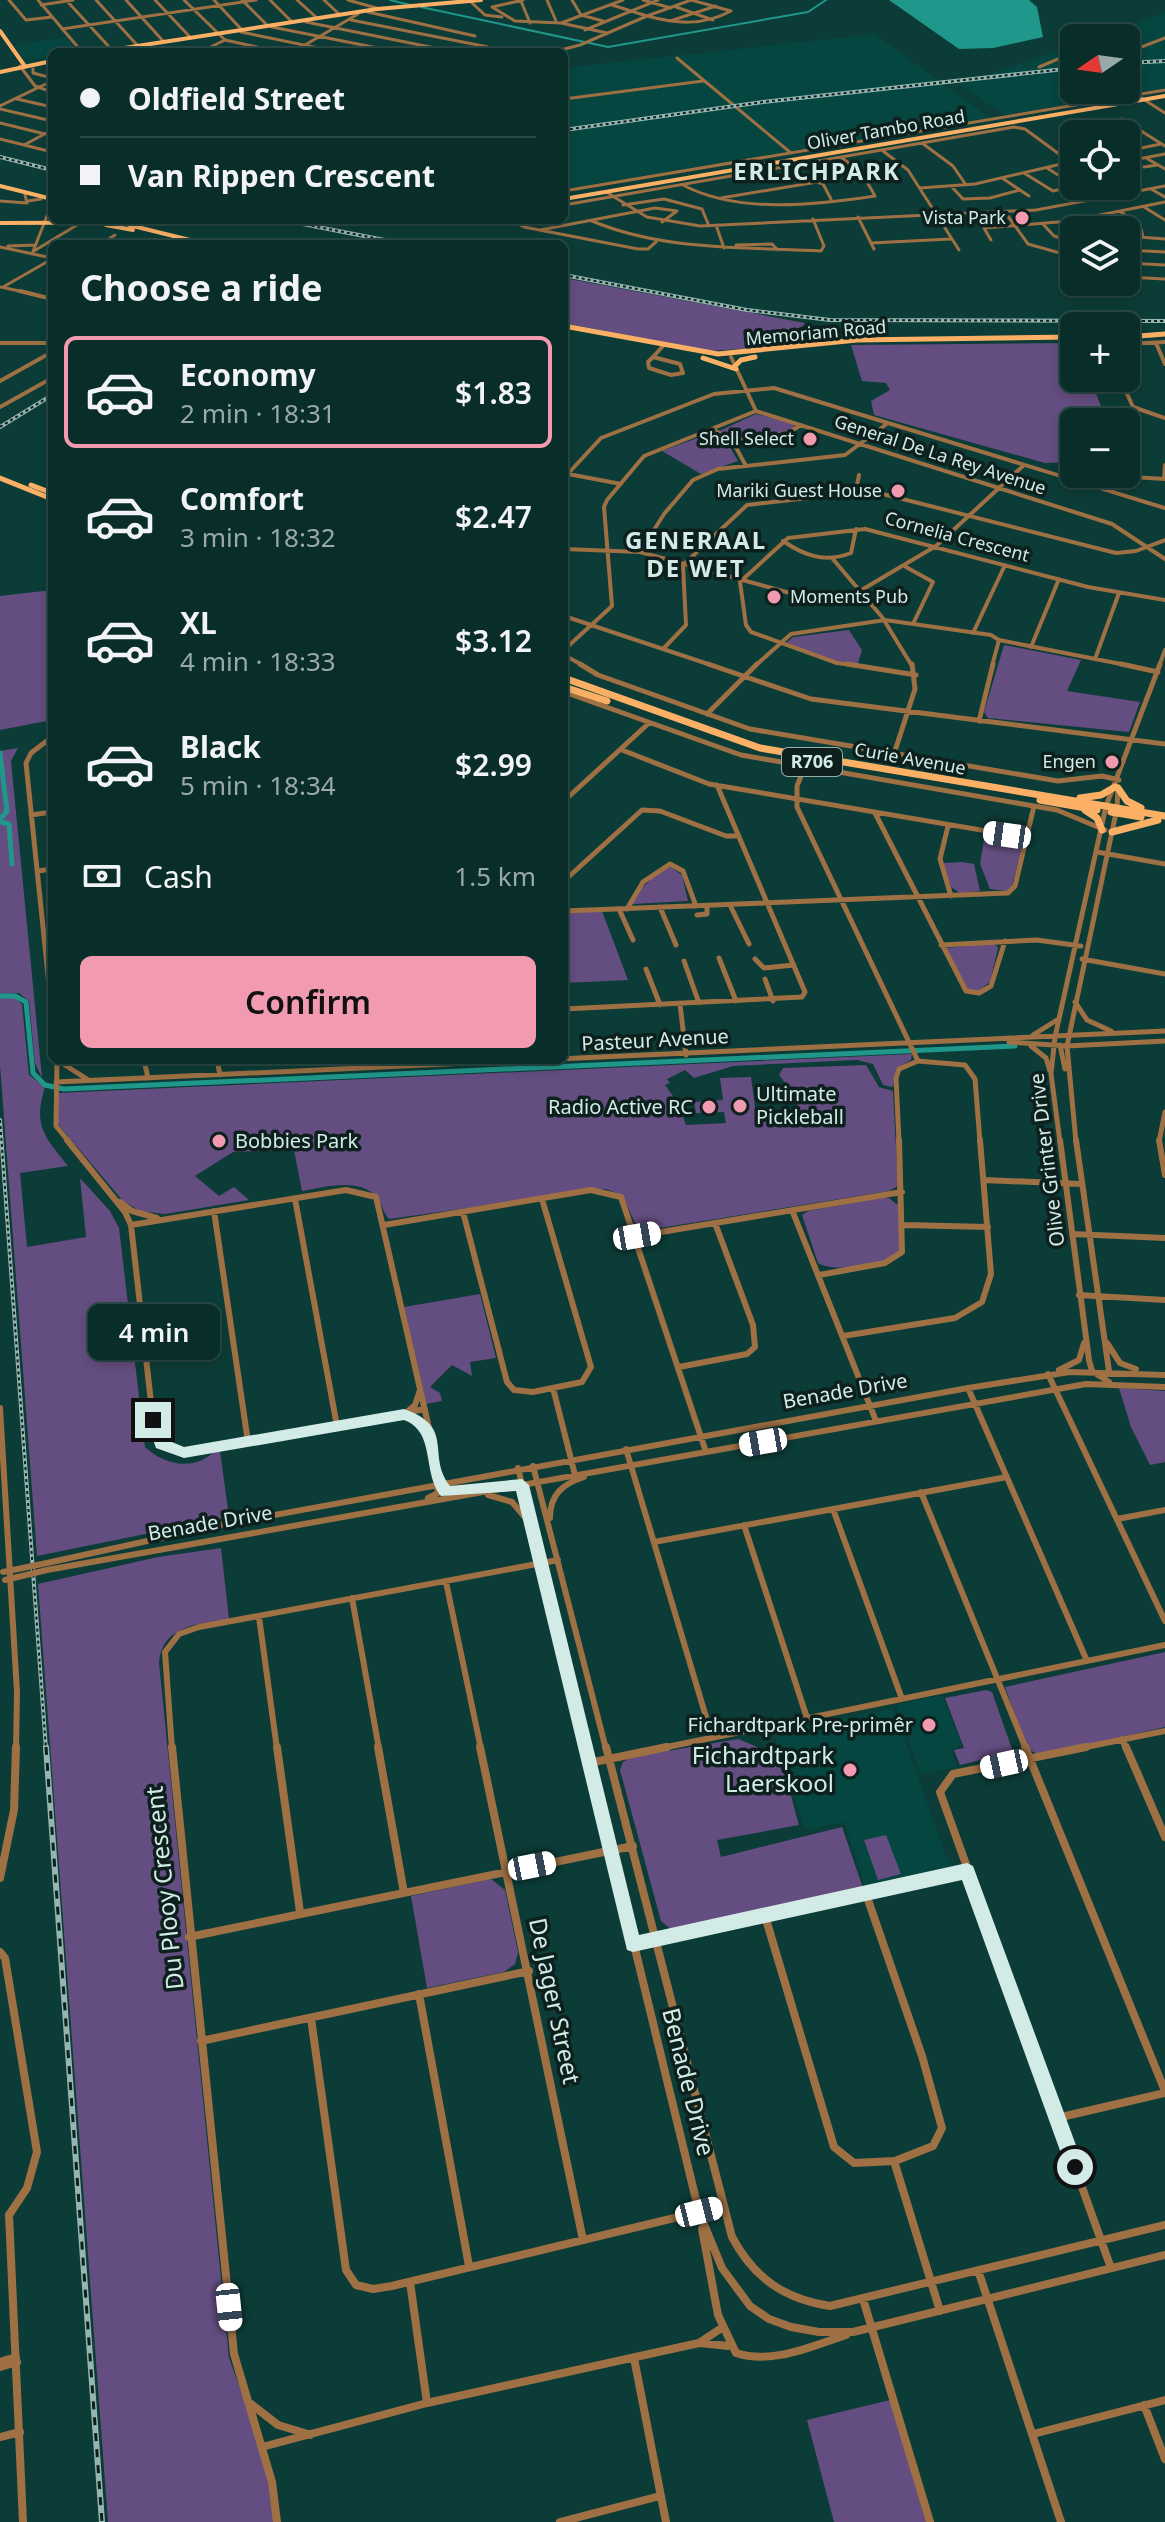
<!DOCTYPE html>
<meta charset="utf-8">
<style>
body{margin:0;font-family:"Noto Sans",sans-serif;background:#173935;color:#f1f3f6;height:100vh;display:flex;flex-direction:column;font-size:30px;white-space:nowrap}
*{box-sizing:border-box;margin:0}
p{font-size:26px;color:#99a8a8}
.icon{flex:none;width:44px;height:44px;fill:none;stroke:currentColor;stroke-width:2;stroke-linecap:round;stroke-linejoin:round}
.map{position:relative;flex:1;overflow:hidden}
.panel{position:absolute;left:48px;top:240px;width:520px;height:824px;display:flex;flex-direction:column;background:#092d29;border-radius:12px;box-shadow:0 4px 12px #0003,0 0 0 2px #294946}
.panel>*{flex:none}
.hud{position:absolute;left:48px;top:48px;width:520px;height:176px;border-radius:12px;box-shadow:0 4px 12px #0003,0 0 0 2px #294946;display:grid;align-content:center;height:176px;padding:0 32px;background:#092d29}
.needle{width:52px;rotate:257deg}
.fabs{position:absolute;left:1060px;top:24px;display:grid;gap:16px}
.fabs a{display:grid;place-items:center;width:80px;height:80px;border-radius:12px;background:#092d29;box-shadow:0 4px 12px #0003,0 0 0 2px #294946;font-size:40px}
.end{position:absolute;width:36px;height:36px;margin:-18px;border:10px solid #d3ebe7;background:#111;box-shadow:0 0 0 4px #111}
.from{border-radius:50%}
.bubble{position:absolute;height:56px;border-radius:12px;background:#092d29;box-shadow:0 4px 12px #0003,0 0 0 2px #294946;font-size:26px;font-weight:600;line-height:56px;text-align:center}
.car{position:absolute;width:24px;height:48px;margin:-24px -12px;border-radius:10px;box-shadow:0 0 6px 2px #0007;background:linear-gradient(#fff 24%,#345 0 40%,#fff 0 76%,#345 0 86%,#fff 0)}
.hud b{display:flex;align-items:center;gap:28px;height:76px;font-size:30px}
.hud b+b{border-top:2px solid #294946}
.hud i{width:20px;height:20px;background:#f1f3f6}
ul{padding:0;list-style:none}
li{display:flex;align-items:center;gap:24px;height:112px;margin:0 16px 12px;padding:0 16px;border:4px solid transparent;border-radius:12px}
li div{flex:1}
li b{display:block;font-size:30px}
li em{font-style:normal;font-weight:600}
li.current{border-color:#f29aaf}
li>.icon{width:72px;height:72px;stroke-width:1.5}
h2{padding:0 32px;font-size:36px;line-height:96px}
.pay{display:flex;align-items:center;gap:20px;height:88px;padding:0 32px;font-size:30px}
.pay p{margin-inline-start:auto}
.cta{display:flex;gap:16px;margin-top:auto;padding:16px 32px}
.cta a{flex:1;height:92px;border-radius:12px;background:#f29aaf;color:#111;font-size:32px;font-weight:600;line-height:92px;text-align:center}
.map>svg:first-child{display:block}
</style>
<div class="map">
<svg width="1165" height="2522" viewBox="0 0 1165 2522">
<rect width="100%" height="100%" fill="#0c3c37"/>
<path fill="#054640" d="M1165,12V88L1004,115L959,84L1074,46V90H1126V38H1096Z
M875,34L990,118L564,189V68Z
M66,37L78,52H52V57L31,59L22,57L14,45Z
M942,1695L962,1746L951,1749L957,1767L921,1774L896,1705Z
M893,1708L950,1867L865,1885L844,1822L805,1830L774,1732Z"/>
<path fill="#644d80" d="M564,278L805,323L785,346L709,351L564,323Z
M1074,343V378H1090L1107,422H1074V462L1045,463L874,415L871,401L890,390L886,383L862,381L851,345Z
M756,414L793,424L795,427L791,431L735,438L719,431Z
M711,433L727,442L738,461L701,474L662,451Z
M52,590V720L0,730V596Z
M849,630L862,650L857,666L834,662L786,643L793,637Z
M1004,645L1081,660L1067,691L1140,702L1129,732L988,718L984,712Z
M18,748L11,761L42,1078L35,1063L29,1001L19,993L0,994V751Z
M991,835L1016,839L1022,847L1012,886L1007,891L990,889L980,864L984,839Z
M962,862L974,864L980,891L960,893L951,887L943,863Z
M669,866L682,875L688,901L633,904V897L662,868Z
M602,911L628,980L564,983V913Z
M994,943L998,948L990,982L978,991L967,990L946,948Z
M15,998L22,1004L29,1075L45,1087C33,1126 44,1136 68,1166L20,1173L27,1247L86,1237L80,1178L110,1211L119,1228L145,1447C160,1461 182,1469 202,1460C210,1456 212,1452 220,1451L229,1517L37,1556L0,1065V998Z
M912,1054L911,1060L897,1068L893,1087L883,1085L873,1064L857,1060L733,1066L694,1078L685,1070L667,1079L670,1083L665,1085L678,1103L686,1125L726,1123L724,1112L696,1113L694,1102L723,1100L720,1078L751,1077L757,1122L792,1121L799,1116L794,1094L779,1075L783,1068L866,1065L879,1087L893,1091L898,1186L889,1191L647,1230L636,1225L622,1195L606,1189L389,1219C382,1212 383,1204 377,1197C359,1177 324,1187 302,1191L294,1150L233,1152L195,1176L219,1196L234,1187L249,1200L165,1214L140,1211L123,1201L56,1122L58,1093Z
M881,1198H889L899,1206C900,1218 905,1240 900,1250C891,1266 832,1273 818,1263L802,1215L808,1211Z
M480,1294L496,1358L470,1362L472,1376L452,1365L430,1387L440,1393L442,1401L426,1404L404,1307Z
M1119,1388L1165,1391V1462L1150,1465L1131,1427Z
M221,1548L229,1619C198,1624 162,1625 159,1663L229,2358L264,2454L274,2522H108L38,1584L158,1557Z
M1165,1652V1727L1040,1755L1027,1749L1005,1687Z
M986,1690L992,1692L1013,1752L960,1765L954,1750L964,1748L945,1698Z
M738,1739C789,1757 785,1778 799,1825L717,1840L721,1857L842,1827L864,1891L673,1931L661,1921L620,1770L623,1762L632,1757Z
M886,1835L901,1874L878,1880L864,1840Z
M491,1879L505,1890L518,1952L515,1964L504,1972L427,1988L411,1896Z
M890,2400L926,2522H834L807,2420Z"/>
<path fill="#20978b" d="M889,0H1029L1037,7L1043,37L993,48L959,49Z"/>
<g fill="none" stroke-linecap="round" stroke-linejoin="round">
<path stroke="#20978b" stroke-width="2" d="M390,0L410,5
M421,7L608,47L808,12L826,0"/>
<path stroke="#20978b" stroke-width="5" d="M0,753L7,811L0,819
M0,822L9,824L12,864
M0,996H15L26,1002L33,1073L45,1085L64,1089L1015,1046"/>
<path stroke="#9e7044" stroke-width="3" d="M9,0L26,20L52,17
M38,0L82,52
M66,0L112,50
M96,0L138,46
M126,0L164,42
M155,0L191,38
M184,0L225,40L280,52
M214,0L242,30
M242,0L268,26
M270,0L292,22
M297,0L317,18
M324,0L340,15
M348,0L380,9
M523,0L492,7L515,21L561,23
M547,0L556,21
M572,0L581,15L603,21
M643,0L671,8
M691,0L731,11C703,26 677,24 647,16Z
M521,1L530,23
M471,2L485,15L502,17
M41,5L73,0
M612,5L647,16
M676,7L713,20
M368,12L475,36
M351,20L488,47L482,52
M670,21L716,6
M306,22L450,51
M272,27L398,52
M62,29L256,0
M585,30L658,0
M241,32L338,52
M607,33L561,23L623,0
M208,49L224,52
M173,52H194
M200,52L225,40
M293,52L358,14
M553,52L580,45L647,16
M1126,53L1165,38
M677,58L791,153
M20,66L35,86L52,92
M1039,67L1058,59L1074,65
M33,69V73L52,78
M1126,88L1165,113
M17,99L52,107
M564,99L703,81
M0,106L52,81
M0,109L52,121
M0,123L45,134
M1092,123L1109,134
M1064,130L1122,119L1165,146
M0,139L52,152
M922,143L953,166L966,185
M24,145L52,130
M883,151L908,170L959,250
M1126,151L1161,144
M1146,158L1165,169
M1133,160L1165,154
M1144,167L1157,165
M1047,168L1074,185
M1024,173L1053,191L1075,186
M1002,178L1029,196
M1126,179L1129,178
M683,185C737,214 817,205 875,196L862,173L842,158
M951,186L963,199L990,198L1020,190
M1108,186L1122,195
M920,188L975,184L1070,162
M1151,189L1165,197
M564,191L1165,90
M606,192L647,217L700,226L1036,210L1165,186
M721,198L817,182L823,184L831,199
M0,201L27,203L25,195
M28,201L41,199
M564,205L1014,127L1025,129L1074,165
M623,205L664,199L702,209L709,226
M1144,207L1165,220
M1005,212L1028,244L1074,257
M1121,212L1140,225L1143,237
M1096,216L1114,230
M858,217L874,249
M510,220L524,227L638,249H648L656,242
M592,221C664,251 744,247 821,251L824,246L813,219
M1070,221L1083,230
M429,222L474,220
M1043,224L1054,236L1074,242
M716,225L724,248
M540,230L655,208L677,211L662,222
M1126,236L1165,239
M991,240L984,228L1070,221L1165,202
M871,243L951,239
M101,244L115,235
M736,245L772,244L778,250
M8,246L36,245
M0,247L52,258
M1126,250L1165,252
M34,251L77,225
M32,254L52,203
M1126,263L1165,265
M1126,277L1165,279
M1,287L28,293
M3,287L52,259"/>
<path stroke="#9e7044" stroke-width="4" d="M20,291L52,299
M0,343H52
M1156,343L1165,364
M1126,344L1165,342
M653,357L680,364L683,373L671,375L649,368L648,362Z
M653,357L663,346
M731,357L756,411L1112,524L1165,559
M1120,378L1133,407L1165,418
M0,381L52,352
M0,407L52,378
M712,429L732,440L746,466
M732,440L788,433L801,425
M568,474L621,484
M859,475L857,485L861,492
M564,478L601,438L714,394L774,388L1165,508
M1164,479L1165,465
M1097,487L1115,476L1165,479
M783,541C805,556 825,563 851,553L856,529
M564,549L640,552L801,596L858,592L936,546L1024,465
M640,552L664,514L693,480L718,469L845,455L888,423
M832,558L882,617L912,666
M906,567L933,582L913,624
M564,616L714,666
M973,633L1005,565
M1031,647L1059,579
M663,649L686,625L683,565L747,505L871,491L1116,553L1136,551L1165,540
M564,650L612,606L604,507L607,500L644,456L756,411
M564,655L584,666
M1095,659L1119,593
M755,666L791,634L885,620L991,635L999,640L1131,666
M860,666L837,663L751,632L746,625L740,582L788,538L865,529L1088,587L1165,600
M992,666L999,640
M1159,666L1165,650"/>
<path stroke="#9e7044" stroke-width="5" d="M580,664L598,675L750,729L1058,781L1102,776L1119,780
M708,664L811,699L1165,744
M847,664L916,675
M1121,664L1158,672
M564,692L741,755L1057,810L1105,830
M707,714L757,664
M979,721L993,664
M52,737L31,753L26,763L52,1014
M622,750L709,784L1028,838
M894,754L915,689L912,664
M809,756L797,786V807L918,1061
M564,801L649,723
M875,813L966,991L979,993L991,986L1005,941
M31,815L52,812
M948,826L940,859L951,896
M1097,852L1165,864
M38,871L52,869
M564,881L642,810L660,811L726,836H736
M730,905L749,944
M660,907L676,945
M619,909L633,940
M627,909L643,882L670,864L683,871L696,906
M564,911L1008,893L1015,886L1034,806
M697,915L707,914V906
M941,945L1037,940L1081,946
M719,958L736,1001
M755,959L764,968L794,965
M1082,959L1165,974
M684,961L699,1003
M646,969L660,1005
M765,979L773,1001
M1075,1002L1087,1020L1111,1031
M680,1004L686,1055
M564,1009L802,997L805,992L717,785
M1033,1035L1057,1020
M1009,1042L1067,1046L1165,1041
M1060,1045L1065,1069
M1031,1046L1046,1058L1050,1071
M57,1060L56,1126L69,1142
M57,1060L87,1079
M144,1060L148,1078
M217,1060L220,1075
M56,1082L1165,1031
M899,1142L896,1078L899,1069L918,1061L965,1065L975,1079L980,1142
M1060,1142L1051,1074L1055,1037L1106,806L1160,664
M1076,1142L1067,1046L1117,808L1118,787
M1159,1142L1165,1112"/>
<path stroke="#9e7044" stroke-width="6" d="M67,1140L125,1212L131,1225L153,1420L161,1444L188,1452L425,1409
M1060,1140L1089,1360L1092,1371L1109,1382
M1076,1140L1109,1371
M1159,1140L1165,1175
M984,1180L1082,1184
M295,1199L337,1426
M120,1202L132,1211L157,1218
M792,1210L876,1421
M214,1211L248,1442
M463,1212L507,1382L514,1390L533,1392L582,1382L591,1367L542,1199
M131,1225L346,1190L376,1197L434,1450L438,1493L428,1498
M384,1225L591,1190L621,1197L706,1452
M904,1225L988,1227
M1072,1234L1165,1238
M637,1236L902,1192
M819,1275L885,1263L902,1252L899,1140
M1079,1295L1165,1300
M843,1336L955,1318L982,1302L991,1274L980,1140
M1107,1343L1120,1363L1136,1369
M679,1367L747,1354L755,1347L753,1325L715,1223
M1059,1370L1079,1360L1084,1343
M1048,1374L1165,1621
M553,1388L575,1475
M968,1388L1087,1661
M0,1408L17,1692L16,1749
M408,1411L415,1405L420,1390
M405,1415L420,1420L428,1430
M626,1449L712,1737
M533,1466L606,1749
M518,1468L586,1749
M439,1483L446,1492L463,1491
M921,1492L1026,1749
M488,1495L512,1502L529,1522
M833,1509L902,1699
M550,1518C550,1494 563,1484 584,1477
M1117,1519L1165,1510
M744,1525L807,1718
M654,1542L1007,1477
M47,1563L220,1525L968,1388L1070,1372L1165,1375
M47,1570L1086,1384L1165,1387
M446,1582L481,1749
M352,1598L379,1749
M259,1617L277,1749
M1122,1739L1126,1749
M172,1749L165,1652L179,1634L199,1627L558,1560
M657,1749L1165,1645
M1076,1749L1165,1731"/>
<path stroke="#9e7044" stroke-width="8" d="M172,1747L234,2354L272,2482L277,2522
M277,1747L300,1912
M378,1747L404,1893
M480,1747L583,2240
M586,1747L699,2212L722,2268L750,2306L769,2319L791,2327L819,2332H853L1165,2255
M606,1747L732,2237C754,2278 784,2299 830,2306L1165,2225
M1025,1747L1165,2091
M1086,1747L953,1774L940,1792L1111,2268
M1126,1747L1165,1837
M589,1763L667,1747
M0,1878L14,1810L16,1747
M765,1916L834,2147L854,2163L895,2161L933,2146L942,2128L922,2056L866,1894
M189,1937L633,1846
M633,1944L967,1871
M0,1952L5,1958L37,2152L27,2188L9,2215
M419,1994L469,2266
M311,2018L346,2270L356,2285L373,2289L392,2286L724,2206
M201,2041L529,1971
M1057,2118L1165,2093
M894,2161L940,2311
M9,2215L23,2522
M702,2229L718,2315L736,2353C772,2365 812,2346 846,2335
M978,2270L1061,2522
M410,2282L427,2403
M863,2299L930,2522
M700,2343L728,2346
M634,2358L666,2522
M0,2362L16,2357
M0,2367L17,2362
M251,2404L278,2425L311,2435
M1144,2405L1165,2459
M1033,2434L1165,2400
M0,2437L20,2432
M262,2447L427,2403L699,2343L723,2327
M560,2522L660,2496"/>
<path stroke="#fbb065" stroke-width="4" d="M0,31L24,65
M98,52L377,9L481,0
M0,72L52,61
M0,186L52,199
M564,199L1165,96
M310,222L437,220
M0,223L271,222
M106,225L133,230
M129,225L206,244"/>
<path stroke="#fbb065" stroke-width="5" d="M564,326L718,354L857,340L1074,337
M1126,337L1165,334
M703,358L736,369
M735,366L741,360L755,357
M0,478L52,499
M31,485L52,493"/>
<path stroke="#fbb065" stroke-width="7" d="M564,678L760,748L1165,816
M564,687L607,701
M1118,788L1127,801L1141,808
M1080,798L1101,795L1115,787
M1040,800L1097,810
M1085,810L1097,818L1102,830
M1111,812L1141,817
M1112,832L1158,820"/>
<g stroke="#95b5b1" stroke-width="4">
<path id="rail-far1" d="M1126,63L1165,61
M564,130L763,102L1074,68
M0,157L52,170
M282,220L405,244
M564,275L747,310L830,320L1165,321
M0,427L52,395
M0,1120L46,1749"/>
</g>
<g stroke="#95b5b1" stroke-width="6">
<path id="rail" d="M46,1747L102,2522"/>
</g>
<use href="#rail-far1" stroke="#0d201d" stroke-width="2" stroke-dasharray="3" stroke-linecap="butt"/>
<use href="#rail" stroke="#0d201d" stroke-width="3" stroke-dasharray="8" stroke-linecap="butt"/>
<path stroke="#9e7044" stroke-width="6" d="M3,1572L47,1563
M5,1580L47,1570"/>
<path stroke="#fbb065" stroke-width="4" d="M270,220H312"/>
</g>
<path fill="#d3ebe7" d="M404,1409C456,1427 426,1455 450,1486L522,1479L529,1485L639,1935L967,1863L973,1866L1084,2167L1081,2173L1075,2176L1066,2167L962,1880L633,1952L627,1950L516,1491L441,1496C422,1472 436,1432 404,1420L184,1458L156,1448L146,1420L148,1416H158L167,1440L184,1447Z"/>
<g fill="#f29aaf" stroke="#0d201d" stroke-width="3">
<circle cx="1022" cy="218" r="8"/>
<circle cx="810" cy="439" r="8"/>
<circle cx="898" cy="491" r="8"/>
<circle cx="774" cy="597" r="8"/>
<circle cx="1112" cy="762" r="8"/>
<circle cx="740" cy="1106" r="8"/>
<circle cx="709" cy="1107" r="8"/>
<circle cx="219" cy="1141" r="8"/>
<circle cx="929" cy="1725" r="8"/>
<circle cx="850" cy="1770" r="8"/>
</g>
<g text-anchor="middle" stroke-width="7" stroke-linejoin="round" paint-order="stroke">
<g font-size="18" fill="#d3ebe7" stroke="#0d201d">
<text transform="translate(886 130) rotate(-10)" y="6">Oliver Tambo Road</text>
<text transform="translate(816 333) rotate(-5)" y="6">Memoriam Road</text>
<text transform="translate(940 455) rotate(18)" y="6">General De La Rey Avenue</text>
<text transform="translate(957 537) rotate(15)" y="6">Cornelia Crescent</text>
<text transform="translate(910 759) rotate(10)" y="6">Curie Avenue</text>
</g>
<g font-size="18" fill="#d3ebe7" stroke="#0d201d" text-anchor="end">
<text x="1006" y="224">Vista Park</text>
<text x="794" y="445">Shell Select</text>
<text x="882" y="497">Mariki Guest House</text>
<text x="790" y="603" text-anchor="start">Moments Pub</text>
<text x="1096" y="768">Engen</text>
</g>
<rect fill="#0d201d" stroke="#98aeaa" stroke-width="2" x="782" y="748" width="60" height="28" rx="6"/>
<g font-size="18" font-weight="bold" fill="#d3ebe7">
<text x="812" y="768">R706</text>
</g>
<g font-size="20" fill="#d3ebe7" stroke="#0d201d">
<text transform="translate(655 1040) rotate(-3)" y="7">Pasteur Avenue</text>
<text transform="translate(1047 1160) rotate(-97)" y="7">Olive Grinter Drive</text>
<text transform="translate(845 1391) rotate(-10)" y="7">Benade Drive</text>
<text transform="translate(210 1523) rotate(-10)" y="7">Benade Drive</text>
</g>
<g font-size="20" fill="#d3ebe7" stroke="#0d201d" text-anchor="start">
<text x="756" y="1101">Ultimate<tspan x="756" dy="23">Pickleball</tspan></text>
<text x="693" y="1114" text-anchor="end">Radio Active RC</text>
<text x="235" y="1148">Bobbies Park</text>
<text x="913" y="1732" text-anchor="end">Fichardtpark Pre-primêr</text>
</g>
<g font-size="24" font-weight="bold" letter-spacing="2" fill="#d3ebe7" stroke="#0d201d">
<text x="817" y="180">ERLICHPARK</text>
<text x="696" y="549">GENERAAL<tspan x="696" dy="28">DE WET</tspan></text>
</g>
<g font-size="24" fill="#d3ebe7" stroke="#0d201d" text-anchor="end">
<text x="834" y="1764">Fichardtpark<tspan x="834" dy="28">Laerskool</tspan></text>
</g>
<g font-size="24" fill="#d3ebe7" stroke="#0d201d">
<text transform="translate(165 1888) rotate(-96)" y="8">Du Plooy Crescent</text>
<text transform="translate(554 2001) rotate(78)" y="8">De Jager Street</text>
<text transform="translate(688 2082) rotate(76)" y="8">Benade Drive</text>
</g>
</g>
</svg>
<div class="fabs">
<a><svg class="needle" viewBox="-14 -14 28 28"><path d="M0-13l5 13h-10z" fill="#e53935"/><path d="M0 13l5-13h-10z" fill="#99a8a8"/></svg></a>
<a><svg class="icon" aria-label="locate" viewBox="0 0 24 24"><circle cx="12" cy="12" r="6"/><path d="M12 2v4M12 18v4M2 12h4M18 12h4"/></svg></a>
<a><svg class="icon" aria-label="layers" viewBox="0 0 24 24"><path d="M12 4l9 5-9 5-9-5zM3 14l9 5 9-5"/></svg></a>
<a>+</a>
<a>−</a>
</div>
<i class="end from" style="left:1075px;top:2167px"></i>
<i class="end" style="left:153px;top:1420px"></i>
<div class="bubble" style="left:88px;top:1304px;width:132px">4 min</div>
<i class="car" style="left:1007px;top:835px;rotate:278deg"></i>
<i class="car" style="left:637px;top:1236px;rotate:80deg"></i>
<i class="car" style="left:763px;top:1442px;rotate:260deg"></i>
<i class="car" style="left:1004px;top:1764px;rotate:258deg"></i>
<i class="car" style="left:532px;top:1866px;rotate:79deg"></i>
<i class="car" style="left:699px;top:2212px;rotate:76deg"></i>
<i class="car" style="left:229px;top:2307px;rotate:174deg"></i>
<div class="hud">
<b><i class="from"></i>Oldfield Street</b>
<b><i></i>Van Rippen Crescent</b>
</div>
<section class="panel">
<h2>Choose a ride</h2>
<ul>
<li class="current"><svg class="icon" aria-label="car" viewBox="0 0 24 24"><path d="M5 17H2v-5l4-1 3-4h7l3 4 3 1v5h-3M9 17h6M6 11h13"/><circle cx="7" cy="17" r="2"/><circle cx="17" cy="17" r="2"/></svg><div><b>Economy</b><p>2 min · 18:31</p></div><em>$1.83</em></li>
<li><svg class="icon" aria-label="car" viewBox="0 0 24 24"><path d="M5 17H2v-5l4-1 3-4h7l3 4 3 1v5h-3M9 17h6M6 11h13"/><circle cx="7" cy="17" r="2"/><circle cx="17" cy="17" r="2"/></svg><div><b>Comfort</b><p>3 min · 18:32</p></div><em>$2.47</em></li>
<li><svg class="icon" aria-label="car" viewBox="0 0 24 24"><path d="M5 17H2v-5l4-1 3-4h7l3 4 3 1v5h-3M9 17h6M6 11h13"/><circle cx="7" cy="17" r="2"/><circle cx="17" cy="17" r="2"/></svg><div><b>XL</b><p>4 min · 18:33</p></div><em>$3.12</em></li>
<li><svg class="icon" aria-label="car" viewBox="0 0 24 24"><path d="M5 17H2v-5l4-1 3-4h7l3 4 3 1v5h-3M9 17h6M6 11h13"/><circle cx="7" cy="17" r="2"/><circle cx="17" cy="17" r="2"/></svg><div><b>Black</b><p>5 min · 18:34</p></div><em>$2.99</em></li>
</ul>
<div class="pay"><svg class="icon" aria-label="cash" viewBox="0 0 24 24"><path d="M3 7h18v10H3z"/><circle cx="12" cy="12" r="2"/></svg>Cash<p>1.5 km</p></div>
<div class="cta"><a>Confirm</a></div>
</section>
</div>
